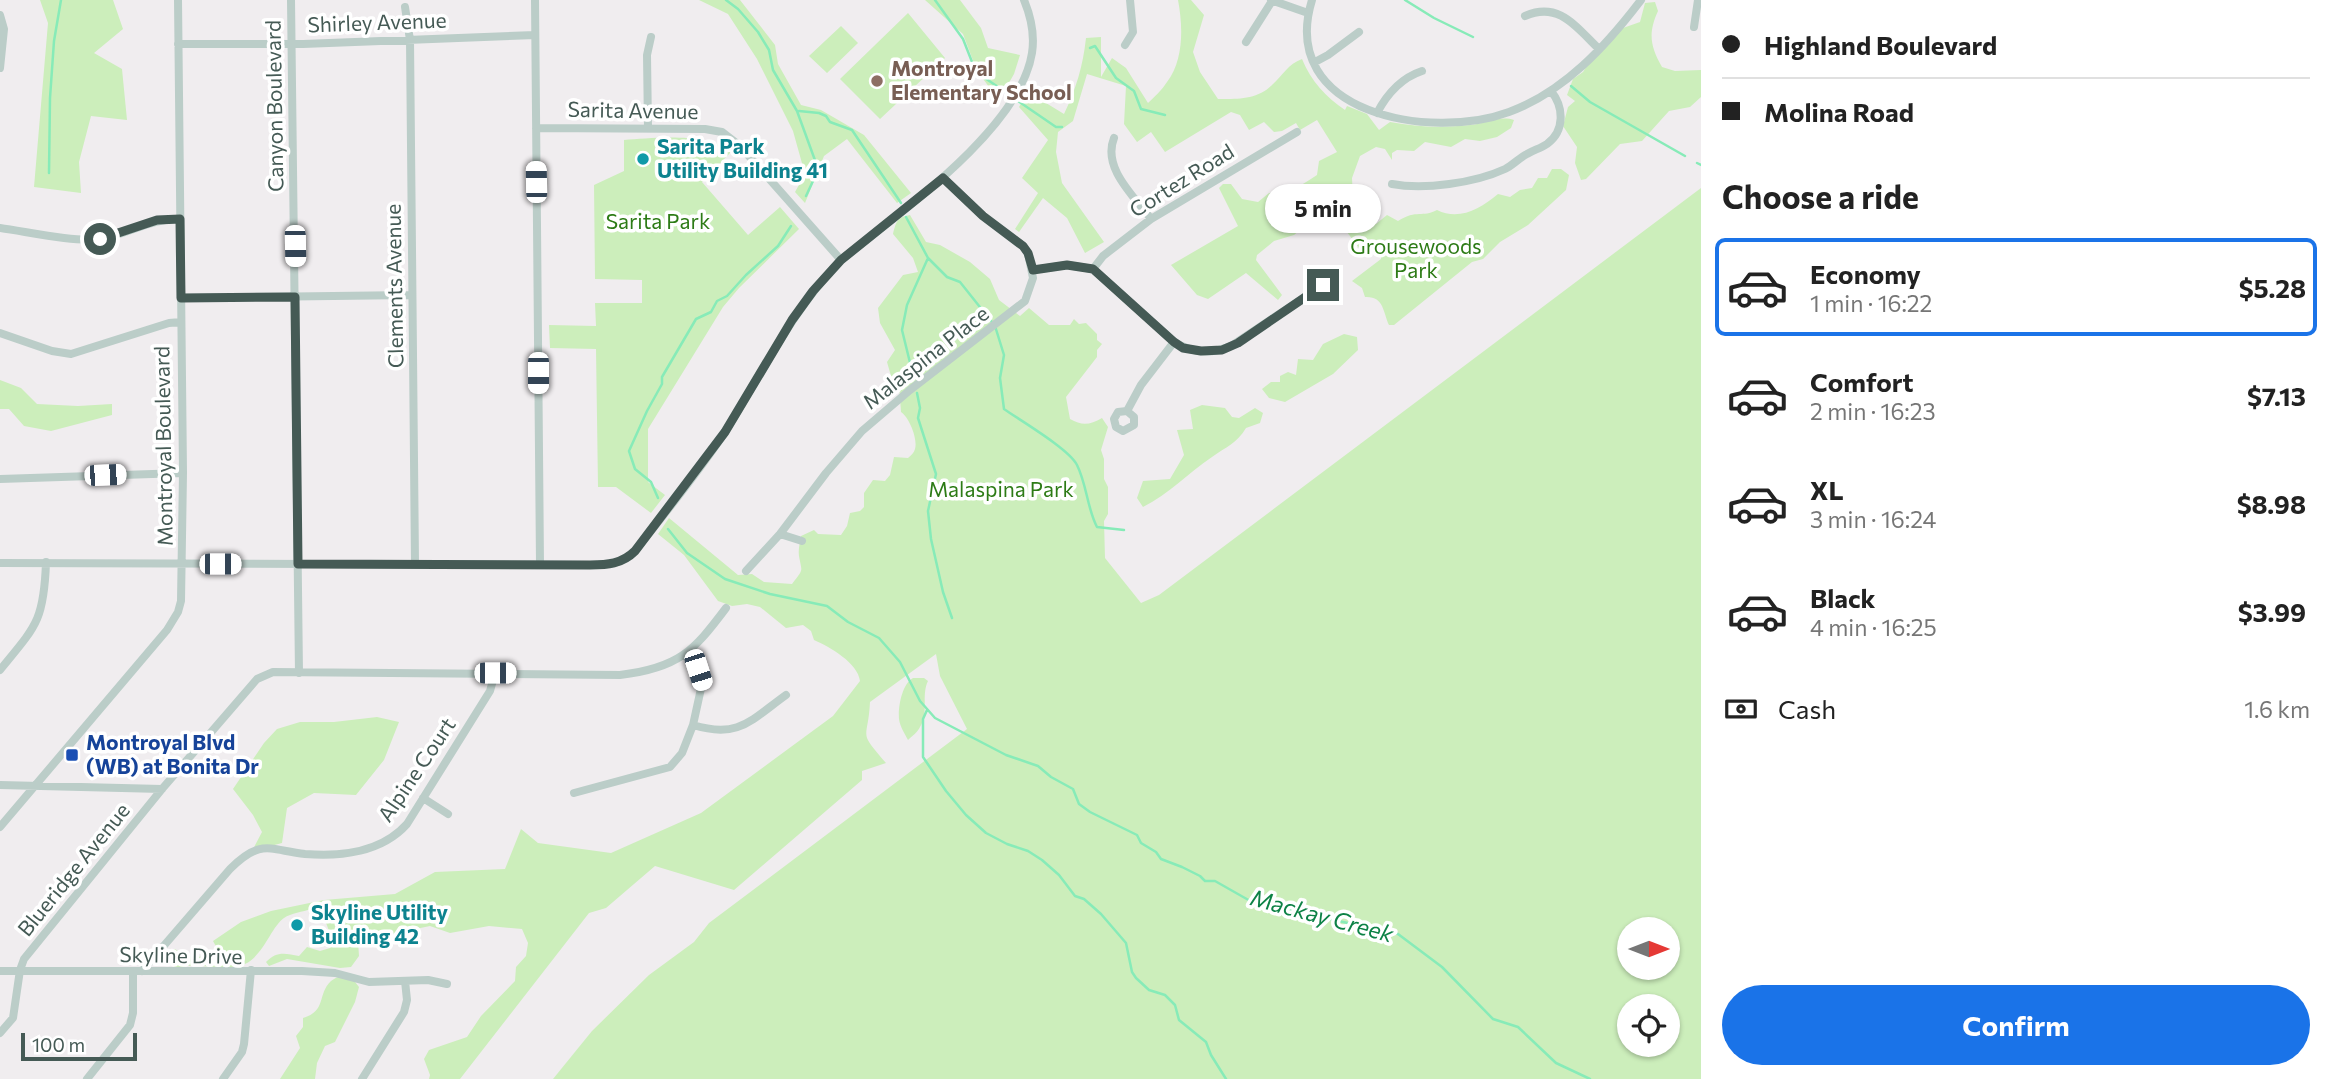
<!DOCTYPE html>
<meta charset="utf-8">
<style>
body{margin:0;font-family:Commissioner,sans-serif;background:#f6f6f6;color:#222;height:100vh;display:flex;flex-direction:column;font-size:26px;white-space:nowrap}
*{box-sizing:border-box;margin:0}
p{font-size:23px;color:#767676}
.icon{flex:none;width:38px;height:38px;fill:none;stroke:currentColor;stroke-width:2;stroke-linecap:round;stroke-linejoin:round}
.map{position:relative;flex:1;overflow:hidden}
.sheet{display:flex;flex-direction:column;background:#fff;width:630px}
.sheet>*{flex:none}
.banner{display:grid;align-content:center;height:154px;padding:0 21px;background:#fff}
.needle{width:46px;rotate:90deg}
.buttons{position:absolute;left:1617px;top:917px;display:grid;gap:14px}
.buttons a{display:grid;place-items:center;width:63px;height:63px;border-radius:50%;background:#fff;box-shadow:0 2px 5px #0004;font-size:35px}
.scale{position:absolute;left:21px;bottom:18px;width:116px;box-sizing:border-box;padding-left:7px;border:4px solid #455a55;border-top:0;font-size:19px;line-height:24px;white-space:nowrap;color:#455a55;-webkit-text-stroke:5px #fff;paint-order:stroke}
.end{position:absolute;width:32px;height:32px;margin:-16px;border:9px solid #455a55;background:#fff;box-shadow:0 0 0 4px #fff}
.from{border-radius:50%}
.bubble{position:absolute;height:49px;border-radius:24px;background:#fff;box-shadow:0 2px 5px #0004;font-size:23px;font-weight:700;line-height:49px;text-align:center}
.car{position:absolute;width:21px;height:42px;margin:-21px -10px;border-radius:9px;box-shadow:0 0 5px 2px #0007;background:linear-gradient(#fff 24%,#345 0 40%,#fff 0 76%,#345 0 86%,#fff 0)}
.banner b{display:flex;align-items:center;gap:24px;height:66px;font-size:26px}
.banner b+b{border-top:2px solid #e0e0e0}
.banner i{width:18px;height:18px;background:#222}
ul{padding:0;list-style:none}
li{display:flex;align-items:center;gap:21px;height:98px;margin:0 14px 10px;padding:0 7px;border:4px solid transparent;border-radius:10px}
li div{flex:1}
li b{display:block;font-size:26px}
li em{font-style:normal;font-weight:700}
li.selected{border-color:#1a73e8}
li>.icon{width:63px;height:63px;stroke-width:1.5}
h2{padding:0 21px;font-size:32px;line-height:84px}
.pay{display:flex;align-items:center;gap:18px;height:77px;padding:0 21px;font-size:26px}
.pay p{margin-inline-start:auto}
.action{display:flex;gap:14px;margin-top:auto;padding:14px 21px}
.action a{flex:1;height:80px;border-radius:42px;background:#1a73e8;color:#fff;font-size:28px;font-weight:700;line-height:80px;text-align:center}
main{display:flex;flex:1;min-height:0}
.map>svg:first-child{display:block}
</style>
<main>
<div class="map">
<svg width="1701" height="1079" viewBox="0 0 1701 1079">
<rect width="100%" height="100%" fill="#f0edef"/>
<path fill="#ceb" fill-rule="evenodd" d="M40,0H113L123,29L94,53L122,69L127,120L91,116L79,162L81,193L34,187L48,23Z
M699,0H740L775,45L778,64L801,105L821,110L864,135L911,193L897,203L847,139L824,156L805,203L795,192L805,174L793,131L757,59L728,14Z
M925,0H960L981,28L988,48L1020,55L1014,74L999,100L977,71L963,34Z
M1178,0H1191L1204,15L1193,52L1200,72L1218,99C1237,99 1257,100 1272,85C1283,75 1288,64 1302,59C1311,81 1326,97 1345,110L1347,106L1367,114L1379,130L1390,122C1417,127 1442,128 1470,125C1485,124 1499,115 1514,120L1511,128L1497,137L1480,141L1465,139L1451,147L1425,142L1414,151L1397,150L1392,153V160L1385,149L1376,147L1360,156L1352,178L1353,198L1359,204L1360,212L1376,224L1387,215L1398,221C1417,209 1422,218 1437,210C1459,221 1480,209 1498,194L1510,197L1520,190L1532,188L1538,178H1547L1552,169H1561L1569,175L1566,190L1528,225L1500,242L1483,259L1472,262L1394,325H1389C1383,312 1384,296 1365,297L1362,288L1352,281L1381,259L1382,248L1376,241L1371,239L1359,248L1328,207L1294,235L1274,241L1257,255L1256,260L1282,295L1278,300L1246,273L1208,299L1197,295L1171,265L1238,226L1219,188L1223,184H1231L1242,199L1258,202L1269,193C1289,193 1301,186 1317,175L1319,161L1337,152L1317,120L1300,130L1296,123L1282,131L1274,132L1264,122L1249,130L1240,115L1231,112L1165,152L1151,132L1137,142L1124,124L1126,86L1087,74L1073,121L1058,132L1056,152L1062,183L1104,242L1085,253L1067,218L1043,198L1019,232L1015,229L1038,193L1022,178L1048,140L1019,107L1028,92L1064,114C1076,89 1083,66 1086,38L1101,37V77L1112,58L1126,68L1148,103C1155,96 1162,90 1167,82C1184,60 1183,26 1178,0Z
M1655,2L1658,11C1648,33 1650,46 1662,67L1675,71L1701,70V97L1690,107L1669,111L1642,141L1620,144L1586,179L1581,180L1575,163L1577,147L1563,126L1568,107L1575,101L1567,95L1573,79L1583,72L1588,64L1623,28L1640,22L1645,3Z
M908,13L945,58L880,119L840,79Z
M841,26L858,43L827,73L809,56Z
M624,140C653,138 709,132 731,152L702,182L748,235L780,207L799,229L739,288L723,307L648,429V482L665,495L651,513L616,487H598L596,349L550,348L549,325L596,326L595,303H642V280L595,279L594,185L624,171Z
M1701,188V1079H553L592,1031L649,975L694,942L709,923L967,729L940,676L936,654L870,702C868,742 857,729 886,763L862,771V780L734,890L655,866L606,908L589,913L460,1079H429L430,1075L424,1059L429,1050L467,1037L481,1016L515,981L516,967L526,956L528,943L522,929L489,926L450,933L430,926L358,941L359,956L351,967L340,968L287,959L269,966L266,962C276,951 285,953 299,956L307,947L320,951L330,948L331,936L323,915L311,909C303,912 291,913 284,918C271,927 264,955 245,964C225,974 200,961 178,968L164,962L165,953L175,949L185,956L209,957L218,950L213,941L241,922L271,911L324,900L395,894L435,872L505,869L521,829L538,843L611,853L701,813L833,716L860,681C858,663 830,647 814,640L811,631L803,625L786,628L760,607L747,604L732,606L718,601L684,555L658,534L669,518L738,575L752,574L764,582L792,584C804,568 802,573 799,556C798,550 800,542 801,536L814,530L818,534L841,535L847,526L850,513L860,511L864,507V493L873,480L885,481L890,475L894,457L908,458C911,455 914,453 915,449C918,439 909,417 901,412L899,384L891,376L887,362L895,350L880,323L878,308L903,275L918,272L913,258L893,234C896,222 897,217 910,215L926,242L940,245L970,262L990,279L999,300L1020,316L1029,308L1049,325H1070L1074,319L1079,324L1086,323L1097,334V340L1102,344L1097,350V357L1066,397L1070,419C1082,426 1090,425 1102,418L1108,427L1101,450L1104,459V479L1108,487V514L1104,521L1105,558L1141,603L1159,595ZM1629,929H1668V968H1629ZM1629,1006H1668V1045H1629Z
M1344,334L1357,337L1358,350L1333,374L1285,402L1269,398L1262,389L1271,382H1280V376L1288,372L1296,375L1298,359L1313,360L1323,344Z
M0,380L21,388L37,404L78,406L112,404V415L51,431L24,426L9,409H0Z
M1202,405L1225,408L1232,417L1239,418L1255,408L1263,413L1260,423L1246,428C1237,443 1226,447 1212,457C1188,473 1169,494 1143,507L1137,498L1143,481L1170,479L1184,455L1177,430L1193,429L1190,410Z
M913,678H924L928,681C921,695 929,713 920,727C918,732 912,736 908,740C905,734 900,727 899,719C898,707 902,684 913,678Z
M377,717L399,722L384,760L356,795L314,793L287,808L282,843L252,851L262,832L253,815L233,789L264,743L277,729L300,722H334Z
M348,973L359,987L355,1002L335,1042L325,1046L317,1063L315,1079H280L300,1048L296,1036L303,1027V1018C327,1011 317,994 331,981C336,977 342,976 348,973Z"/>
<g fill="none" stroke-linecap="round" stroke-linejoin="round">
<path stroke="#87ebb8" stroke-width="2.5" d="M726,0L738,9L758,32L769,50L773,70L797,111L816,163L813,181L806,196
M935,0L963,39L976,72L1007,93
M1405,0L1434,18L1473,37
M1090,48L1095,46L1116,78L1134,91L1141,109L1165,115
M1571,86L1590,102L1685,156
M1018,101L1056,127H1062
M799,111L819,113L826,116L830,122L852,130L901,203
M1697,163L1701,165
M49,173L50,98L54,41L61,0
M906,217L928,258L947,277L960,282L995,326L1004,355L1000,378L1004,409C1021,421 1069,449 1077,465C1087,485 1087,508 1097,527L1124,530
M914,379L902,330L907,305L928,258
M917,393L920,408L918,418L936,474L928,511L931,539L943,592L952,618
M658,498L651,482L635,469L629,451L647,411L662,384V377L696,319L711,312L717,301L727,296L746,275L778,246L791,226
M668,529L687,553L725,579L770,594L827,606L848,622L879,638L900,662L920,701L935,718L1006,755L1038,766L1051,777L1073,789L1079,804L1090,812L1137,835L1141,843L1156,852L1161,859L1182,867L1200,876L1205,881H1215L1252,902L1398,934L1442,967L1493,1019L1518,1027L1556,1063L1590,1079
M927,710L923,719V757L946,791L966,815L986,833L1007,844L1028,851L1042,860L1059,875L1075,896L1084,899L1101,914L1126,943L1132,972L1136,978L1149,990L1165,995L1175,1005L1179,1020L1206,1042L1211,1055L1226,1079"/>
<path stroke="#bbcdc8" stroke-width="8" d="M291,0L299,673
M535,0L540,564
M1271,0L1308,13
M1312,0C1277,114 1431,141 1509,112C1564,92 1606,46 1641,0
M405,7L410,40L415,564
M0,15L4,29L0,68
M1525,16C1559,1 1576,27 1599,49
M1694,27L1698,0
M1246,42L1272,1
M178,44H303L535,35
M1125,45L1133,32L1130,0
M1315,62L1328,55L1359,32
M1377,113C1387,94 1401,78 1422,71
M536,128L705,129L722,132L740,146L841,260
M648,128L647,55L651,37
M1114,138C1102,168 1134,196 1151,219
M1392,184C1424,190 1475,183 1505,169C1513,165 1519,158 1527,154C1534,150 1541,148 1547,144C1565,131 1564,107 1551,91
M0,228C29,232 72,242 99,239C127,235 151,218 180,219
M1093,269L1103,256L1151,219L1297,132
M1033,270L1067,265L1093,269L1174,342C1192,353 1212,354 1231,346L1314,291L1323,285L1327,287
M181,298L412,295
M0,333L52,351L71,354L169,323L181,322
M1127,411L1118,412L1114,419L1116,427L1123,431L1134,425V417L1127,411L1141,385L1174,342
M0,479L183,473
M780,534L802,541
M0,563L590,565C608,565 622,564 635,551C666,512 698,473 725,432C762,374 792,310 841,260C899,213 1020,129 1032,53C1035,34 1031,17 1024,0
M746,571L780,534L826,473L862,431L910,390L1025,301L1033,278L1028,253L1023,246L983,216L943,178
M0,670C36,626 44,621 46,562
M693,725C739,739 751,720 786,695
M0,785L162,789
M574,793L670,767L682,753L693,725L702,684L698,670L685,655
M423,798L448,814
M0,827L167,630L178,612L181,601L183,473L178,0
M0,971H302L335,973L369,982L428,980L447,984
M142,971L230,869C261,838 269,850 305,854C341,857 382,852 407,824L490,691L495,673
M0,1033L13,1018L20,970L24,959L162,789L257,679L273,672L620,675C678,668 693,652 726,608
M87,1079L130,1025L133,1013V972
M223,1079L242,1052L244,1044L251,970
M362,1079L404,1012L407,1000L405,981"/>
</g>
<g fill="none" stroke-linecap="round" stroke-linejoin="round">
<path stroke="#455a55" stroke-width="9" d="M100,239L157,220L180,219L181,298L295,297L298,564L590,565C607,565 622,564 635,551L725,432L792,320L813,291L841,260L943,178L983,216L1023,246L1028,253L1033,270L1067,265L1093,269L1174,342L1183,348L1201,351L1222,350L1238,343L1323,285"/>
</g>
<circle fill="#8d6e63" stroke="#fff" stroke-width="2.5" cx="877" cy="81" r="7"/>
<g fill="#0f9aa8" stroke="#fff" stroke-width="2.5">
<circle cx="643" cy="159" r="7"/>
<circle cx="297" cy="925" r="7"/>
</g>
<rect fill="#1a4fb4" stroke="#fff" stroke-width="2.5" x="65" y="748" width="14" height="14" rx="3.5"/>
<g text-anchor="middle" stroke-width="7" stroke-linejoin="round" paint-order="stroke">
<g font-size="21" fill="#455a55" stroke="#fff">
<text transform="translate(377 23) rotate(-2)" y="7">Shirley Avenue</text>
<text transform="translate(275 106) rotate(-91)" y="7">Canyon Boulevard</text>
<text transform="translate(633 111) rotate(1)" y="7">Sarita Avenue</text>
<text transform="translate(1182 181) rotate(-32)" y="7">Cortez Road</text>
<text transform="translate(395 286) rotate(-91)" y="7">Clements Avenue</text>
<text transform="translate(926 358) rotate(-38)" y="7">Malaspina Place</text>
<text transform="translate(164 446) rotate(-91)" y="7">Montroyal Boulevard</text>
<text transform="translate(417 770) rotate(-56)" y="7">Alpine Court</text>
<text transform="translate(74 870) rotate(-51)" y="7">Blueridge Avenue</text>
<text transform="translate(181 956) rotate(1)" y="7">Skyline Drive</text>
</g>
<g font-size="21" font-weight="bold" fill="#785e54" stroke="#fff" text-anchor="start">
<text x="891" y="76">Montroyal<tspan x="891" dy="24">Elementary School</tspan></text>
</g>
<g font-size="21" font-weight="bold" fill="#0d838f" stroke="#fff" text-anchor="start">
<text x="657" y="154">Sarita Park<tspan x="657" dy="24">Utility Building 41</tspan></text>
<text x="311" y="920">Skyline Utility<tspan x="311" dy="24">Building 42</tspan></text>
</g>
<g font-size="21" fill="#2d7b16" stroke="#fff">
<text x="658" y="229">Sarita Park</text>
<text x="1416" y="254">Grousewoods<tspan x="1416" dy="24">Park</tspan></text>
<text x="1001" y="497">Malaspina Park</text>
</g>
<g font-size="21" font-weight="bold" fill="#164399" stroke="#fff" text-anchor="start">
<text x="86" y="750">Montroyal Blvd<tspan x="86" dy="24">(WB) at Bonita Dr</tspan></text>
</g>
<g font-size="23" font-style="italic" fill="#0d8246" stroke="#fff">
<text transform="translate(1322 916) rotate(15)" y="8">Mackay Creek</text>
</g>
</g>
</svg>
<div class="buttons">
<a><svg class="needle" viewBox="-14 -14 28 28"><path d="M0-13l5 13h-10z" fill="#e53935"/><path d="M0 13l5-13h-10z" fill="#767676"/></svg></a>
<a><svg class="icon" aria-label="locate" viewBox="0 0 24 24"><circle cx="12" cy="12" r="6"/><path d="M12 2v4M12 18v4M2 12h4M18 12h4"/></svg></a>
</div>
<div class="scale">100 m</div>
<i class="end from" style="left:100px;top:239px"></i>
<i class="end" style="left:1323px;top:285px"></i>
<div class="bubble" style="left:1265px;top:184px;width:116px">5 min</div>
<i class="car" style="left:536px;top:182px;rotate:359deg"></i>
<i class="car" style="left:295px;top:246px;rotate:179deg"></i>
<i class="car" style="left:538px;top:373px;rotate:180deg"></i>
<i class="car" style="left:105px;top:475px;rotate:88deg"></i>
<i class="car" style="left:220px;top:564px;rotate:90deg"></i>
<i class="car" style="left:698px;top:670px;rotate:162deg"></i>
<i class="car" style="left:495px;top:673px;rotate:90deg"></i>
</div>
<section class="sheet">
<div class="banner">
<b><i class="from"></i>Highland Boulevard</b>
<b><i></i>Molina Road</b>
</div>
<h2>Choose a ride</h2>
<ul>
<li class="selected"><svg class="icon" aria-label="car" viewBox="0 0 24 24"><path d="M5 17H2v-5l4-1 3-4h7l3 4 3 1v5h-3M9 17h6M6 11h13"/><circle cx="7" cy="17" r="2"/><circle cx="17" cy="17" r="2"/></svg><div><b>Economy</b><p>1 min · 16:22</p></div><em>$5.28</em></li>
<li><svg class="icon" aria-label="car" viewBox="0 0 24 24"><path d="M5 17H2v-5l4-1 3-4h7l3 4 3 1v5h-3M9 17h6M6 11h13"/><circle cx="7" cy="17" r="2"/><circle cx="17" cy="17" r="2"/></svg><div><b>Comfort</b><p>2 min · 16:23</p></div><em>$7.13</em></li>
<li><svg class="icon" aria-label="car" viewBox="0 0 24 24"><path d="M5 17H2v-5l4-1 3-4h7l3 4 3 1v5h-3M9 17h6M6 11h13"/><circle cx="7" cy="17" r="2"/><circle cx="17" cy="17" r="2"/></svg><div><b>XL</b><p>3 min · 16:24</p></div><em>$8.98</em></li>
<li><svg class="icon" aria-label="car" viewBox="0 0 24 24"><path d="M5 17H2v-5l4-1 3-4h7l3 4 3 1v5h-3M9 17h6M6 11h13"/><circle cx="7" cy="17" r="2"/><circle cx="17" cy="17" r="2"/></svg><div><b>Black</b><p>4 min · 16:25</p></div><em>$3.99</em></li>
</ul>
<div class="pay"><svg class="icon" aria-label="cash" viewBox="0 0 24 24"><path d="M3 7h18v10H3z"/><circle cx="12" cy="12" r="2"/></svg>Cash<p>1.6 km</p></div>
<div class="action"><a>Confirm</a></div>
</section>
</main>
